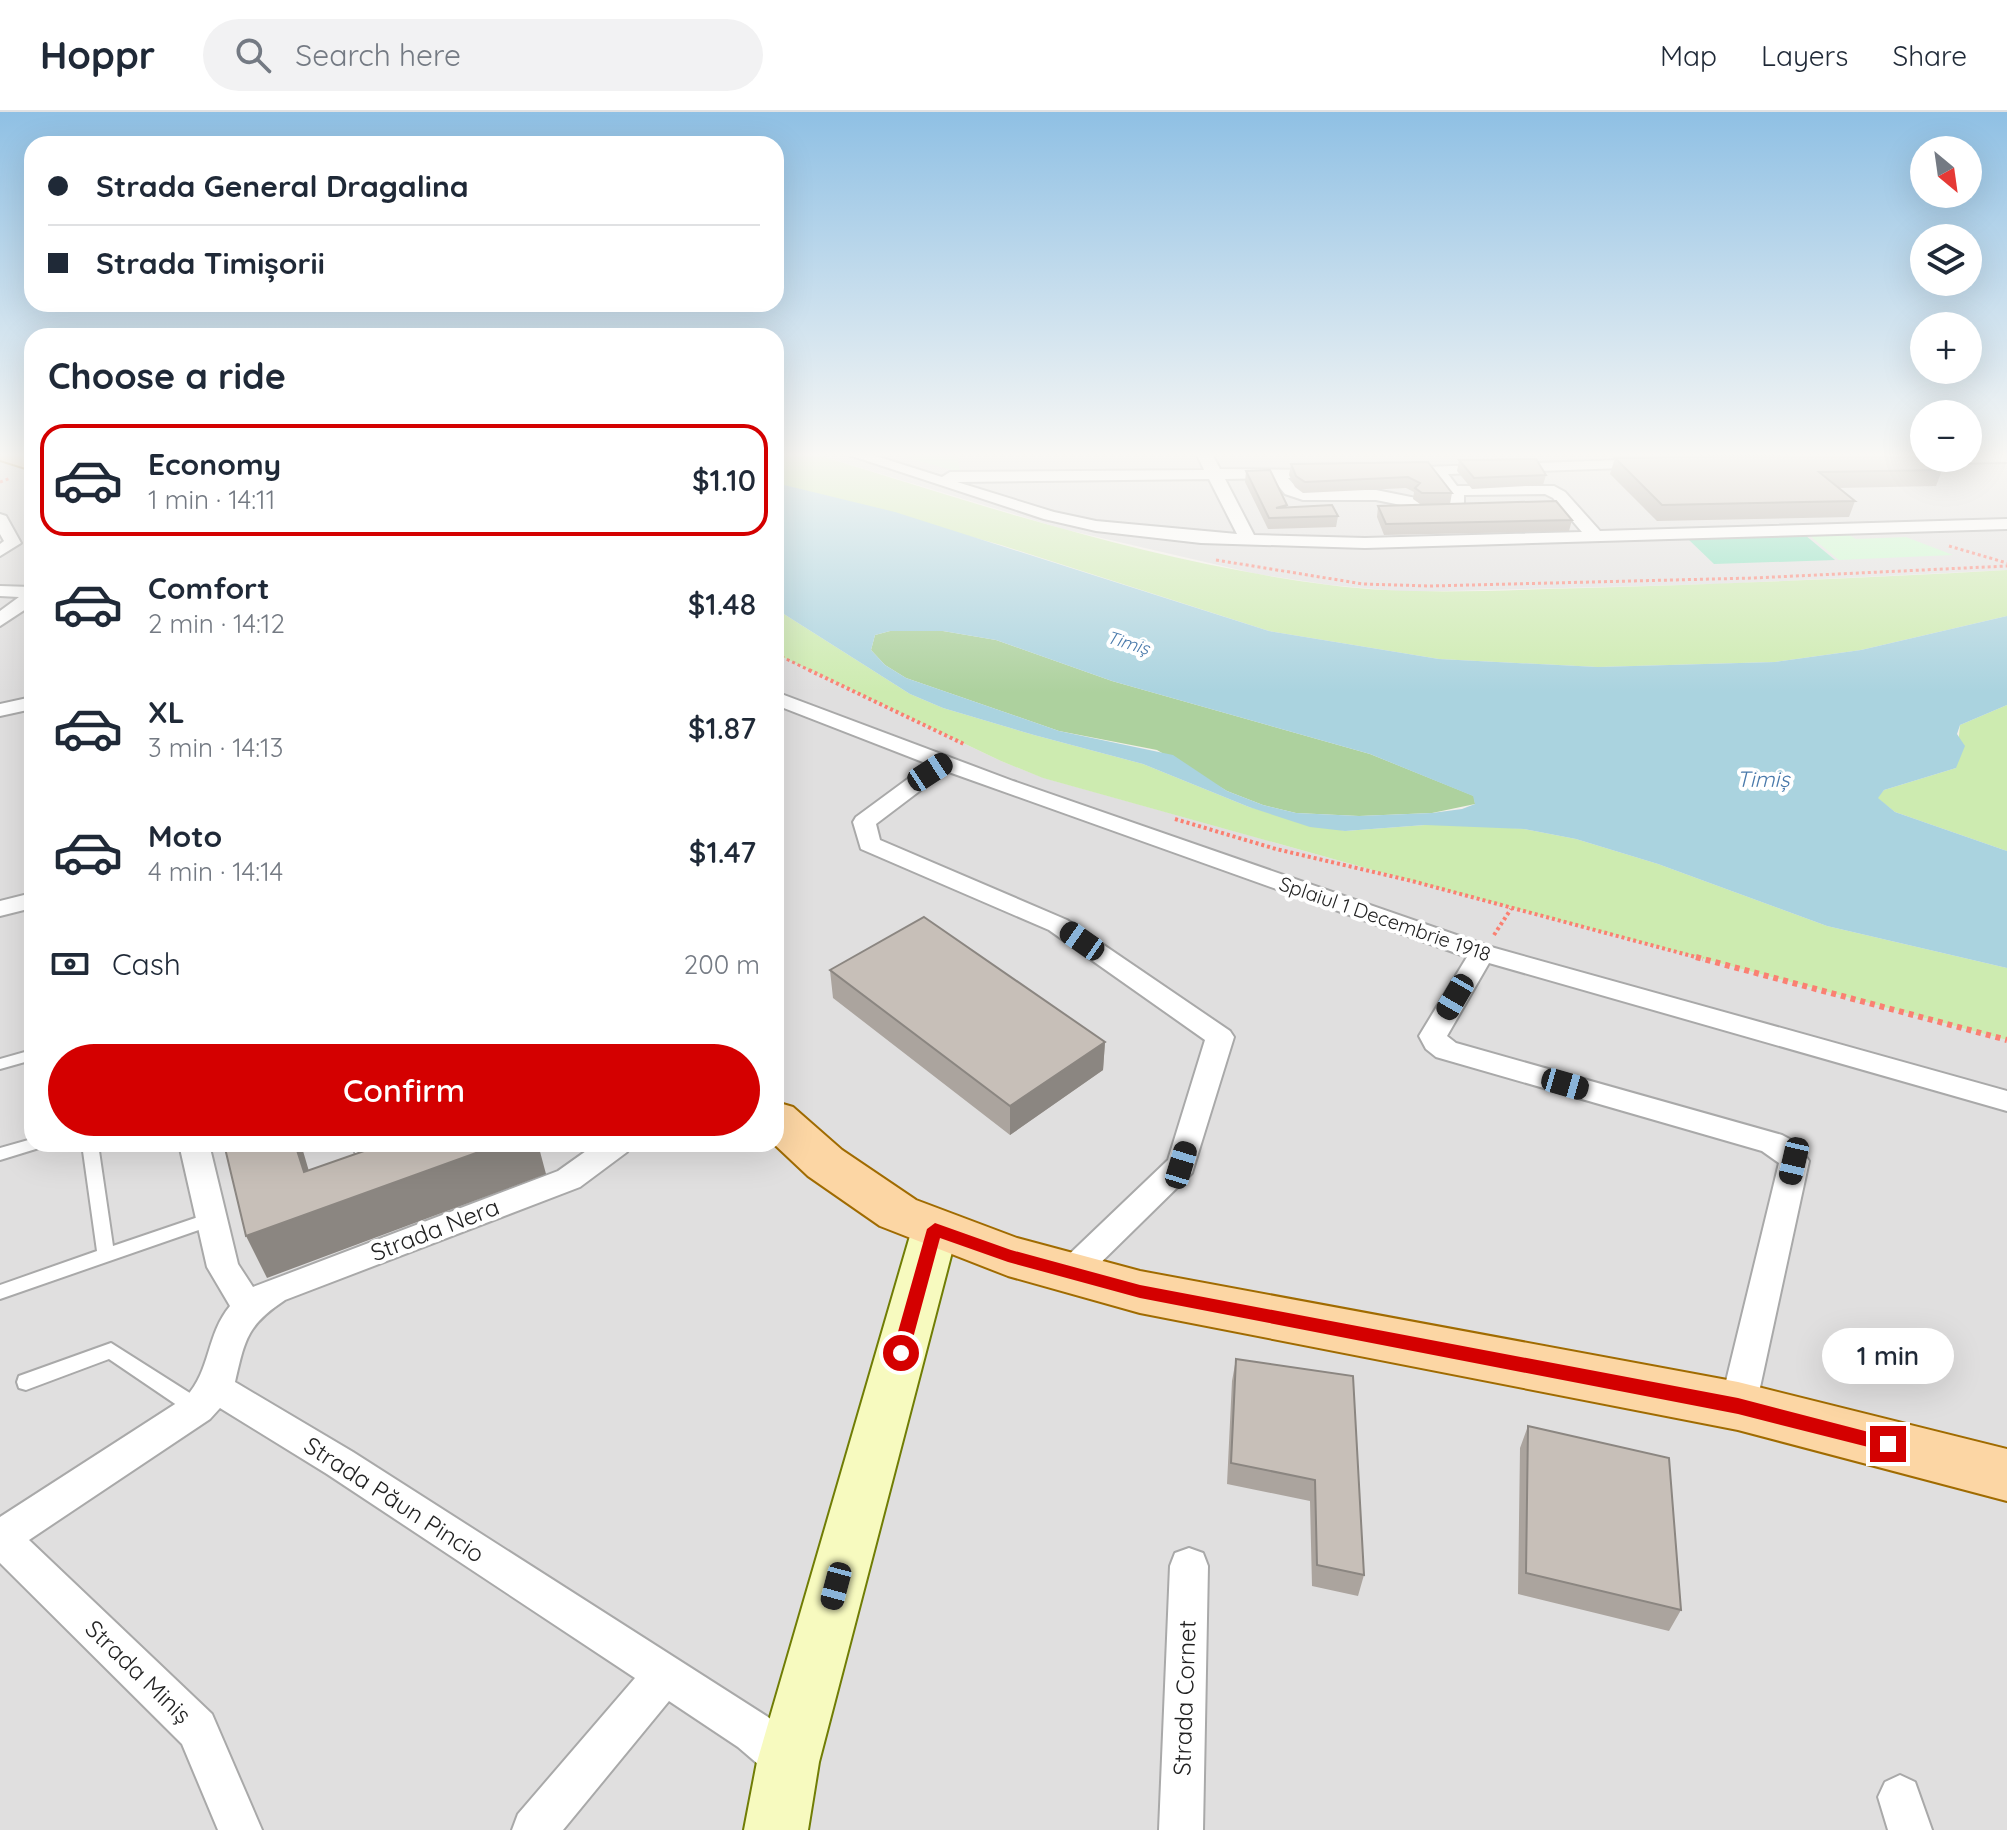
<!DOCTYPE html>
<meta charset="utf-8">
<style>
body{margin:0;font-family:Quicksand,sans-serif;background:#f2f2f3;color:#1f2937;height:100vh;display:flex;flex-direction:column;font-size:30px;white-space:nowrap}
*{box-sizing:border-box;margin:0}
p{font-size:26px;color:#747a83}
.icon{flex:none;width:44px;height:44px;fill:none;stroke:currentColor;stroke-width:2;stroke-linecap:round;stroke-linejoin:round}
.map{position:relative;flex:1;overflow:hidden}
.side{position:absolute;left:24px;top:216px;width:760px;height:824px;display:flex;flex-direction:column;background:#fff;border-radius:24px;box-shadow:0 8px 32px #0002}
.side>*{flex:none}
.guide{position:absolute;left:24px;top:24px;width:760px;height:176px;border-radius:24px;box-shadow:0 8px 32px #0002;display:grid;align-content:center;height:176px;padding:0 24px;background:#fff}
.needle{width:52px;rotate:151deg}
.fabs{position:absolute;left:1910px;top:24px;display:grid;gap:16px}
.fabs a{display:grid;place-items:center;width:72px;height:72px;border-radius:50%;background:#fff;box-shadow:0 8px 32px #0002;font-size:40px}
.end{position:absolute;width:36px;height:36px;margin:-18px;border:10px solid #d40000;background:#fff;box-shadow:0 0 0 4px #fff}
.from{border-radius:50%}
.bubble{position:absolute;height:56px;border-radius:28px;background:#fff;box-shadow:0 8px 32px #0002;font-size:26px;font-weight:600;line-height:56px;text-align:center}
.car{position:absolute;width:24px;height:48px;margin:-24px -12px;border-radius:10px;box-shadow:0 0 6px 2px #0007;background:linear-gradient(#222 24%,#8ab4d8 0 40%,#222 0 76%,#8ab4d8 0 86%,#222 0)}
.guide b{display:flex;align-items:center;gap:28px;height:76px;font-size:30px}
.guide b+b{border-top:2px solid #e0e1e3}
.guide i{width:20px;height:20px;background:#1f2937}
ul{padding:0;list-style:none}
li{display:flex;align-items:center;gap:24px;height:112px;margin:0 16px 12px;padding:0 8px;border:4px solid transparent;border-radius:24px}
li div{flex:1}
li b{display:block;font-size:30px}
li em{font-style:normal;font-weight:600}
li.selected{border-color:#d40000}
li>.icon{width:72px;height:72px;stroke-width:1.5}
h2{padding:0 24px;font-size:36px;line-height:96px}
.pay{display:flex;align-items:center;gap:20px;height:88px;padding:0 24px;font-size:30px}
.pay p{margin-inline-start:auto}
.button{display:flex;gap:16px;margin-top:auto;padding:16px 24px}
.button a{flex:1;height:92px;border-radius:48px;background:#d40000;color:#fff;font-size:32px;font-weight:600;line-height:92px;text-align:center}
header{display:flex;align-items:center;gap:48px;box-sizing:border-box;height:112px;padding:0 40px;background:#fff;border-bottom:2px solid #e0e1e3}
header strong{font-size:38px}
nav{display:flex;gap:44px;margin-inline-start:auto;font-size:28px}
.search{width:560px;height:72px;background:#f2f2f3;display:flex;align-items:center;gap:20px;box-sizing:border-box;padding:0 28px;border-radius:44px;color:#747a83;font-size:30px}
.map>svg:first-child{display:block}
</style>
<header>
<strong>Hoppr</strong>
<div class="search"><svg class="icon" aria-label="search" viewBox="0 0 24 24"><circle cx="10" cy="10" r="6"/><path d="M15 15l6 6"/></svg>Search here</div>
<nav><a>Map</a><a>Layers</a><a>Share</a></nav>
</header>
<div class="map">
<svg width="2007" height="1718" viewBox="0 0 2007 1718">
<rect width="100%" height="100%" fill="#f2efe9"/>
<path fill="#e0dfdf" d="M0,340H32V1032H776V542L1001,649L1044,666L1412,769L2007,928V1718H0Z
M809,340H1924V346H1968V340H2007V458L1720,472L1408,480L1330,473L1257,462L1063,417Z"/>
<path fill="#cdebb0" d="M776,340H809C979,393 1151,450 1329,473C1414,484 1500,478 1586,476C1726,472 1867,466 2007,458V504L1861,538L1775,550L1598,555L1439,547L1269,519L1001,433L776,371Z
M776,497L910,582L943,596L1034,623L1143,652L1249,695L1345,719L1425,713H1477L1524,717L1576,727L1658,752L1827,814L2007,856V928L1412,769L1043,666L1001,649L776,542Z
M2007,593V739L1895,700L1877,686L1884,678L1956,656L1960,613Z"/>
<path fill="#add19e" d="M890,519H943L996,528L1112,569L1370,642L1474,684L1475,692L1432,701L1359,704L1296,701L1263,693L1227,679L1157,638L1059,619L906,566L885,553L871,538L875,523Z"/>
<path fill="#c8facc" d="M885,340H957L960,360Z
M1849,423L1856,427L1906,425L1953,443L1839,448L1810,424Z"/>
<path fill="#88e0be" d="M1805,423L1835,448L1714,452L1688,427Z"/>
<path fill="#aad3df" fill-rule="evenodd" d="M776,371L895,400L1269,519L1439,547L1598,555L1775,550L1861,538L2007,504V593L1960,613L1957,622L1965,634L1956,656L1884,678L1878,686L1895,700L2007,739V856L1827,814L1658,752L1576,727L1524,717L1425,713L1345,719L1310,715L1249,695L1143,652L1034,623L943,596L910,582L776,497ZM890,519H943L996,528L1112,569L1370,642L1473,684L1475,692L1462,697L1432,701L1359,704L1296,701L1263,693L1227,679L1173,643L1059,619L906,566L885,553L871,538L875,523Z"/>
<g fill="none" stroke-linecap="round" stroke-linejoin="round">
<g stroke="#a9a9a9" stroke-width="4">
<path id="service" d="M32,938V948L0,957V947Z
M32,1027V1032H41L39,1036L0,1048V1036Z
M82,1032H98L113,1134L210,1101L216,1102L218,1107L216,1112L0,1187V1173L97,1139Z
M352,1032H368L375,1052L373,1056H361Z
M111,1231L204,1290L207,1296L204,1302L197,1304L190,1302L109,1247L26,1278L19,1276L17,1270L19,1264Z"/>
</g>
<g stroke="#a9a9a9" stroke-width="4">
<path id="minor" d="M840,340H863L942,365L950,360L1204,358L1196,340H1211L1220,357L1328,358L1331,361L1323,366H1288L1297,376L1304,378H1376L1436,390L1450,387L1433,363L1397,362V356L1646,347L1651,349V355L1448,362L1457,374H1554L1565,380L1600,419L2007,407V417L1365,436L1201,431L1096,419L1044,407ZM1272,366L1285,382L1303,388H1376L1436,400L1464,394V383L1545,382L1553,386L1582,420L1365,426L1254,423L1225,367ZM1209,367L1237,422L1096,409L1054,400L957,370Z
M2007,340V350L1889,352L1881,347L1889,342L1968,346V341Z
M0,402L6,404L21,431L0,444V432L4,429L0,422Z
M0,474L32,475V493L0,514V499L19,485L0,484Z
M776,580L1013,669L1491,835L2007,979V999L1489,851L1447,924L1456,931L1782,1023L1797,1031L1809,1049L1756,1294L1750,1305L1738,1309L1726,1305L1720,1294L1779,1051L1762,1039L1436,945L1426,937L1419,924L1467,845L946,659L876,712L880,728L1067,808L1230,919L1234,925L1192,1061L1081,1170L1070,1174L1059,1170L1054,1161L1059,1152L1168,1048L1205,928L1049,818L861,737L853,710L856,705L928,652L776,593Z
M32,585V597L0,604V592Z
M32,781V796L0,804V789Z
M179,1032H209L238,1152L253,1175L558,1059L596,1032H632L627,1040L580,1075L285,1188C247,1213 245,1227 235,1270L353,1340L768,1605L803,1635L809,1650L803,1665L788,1671L773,1665L738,1635L669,1589L563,1718H512L518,1702L635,1566L327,1362L220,1296L210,1307L29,1428L212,1602L262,1718H218L182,1632L0,1451V1405L186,1285C211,1258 206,1223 230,1194L207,1155Z
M1189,1436L1203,1441L1208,1454L1203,1718H1159L1170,1454L1175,1441Z
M1900,1663L1915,1670L1932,1718H1888L1878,1685L1885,1670Z"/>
</g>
<g stroke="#707d05" stroke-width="4">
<path id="secondary" d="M935,1099L951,1105L958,1117L819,1650L808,1718H744L757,1650L912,1117L919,1105Z"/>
</g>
<g stroke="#a06b00" stroke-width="4">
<path id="primary" d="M0,340L32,343V358L0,348Z
M776,990L793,995L842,1038L916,1088L1017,1126L1140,1159L1738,1270L2007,1337V1389L1738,1318L1140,1201L1008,1164L880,1114L808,1064L774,1032Z"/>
</g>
<path stroke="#fa8072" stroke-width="3" stroke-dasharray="3 3" stroke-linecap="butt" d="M0,370L11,366
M1949,434L2007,451
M1216,448L1363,472L1430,474L1753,466L2007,454
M776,542L813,560"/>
<path stroke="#fa8072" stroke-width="4" stroke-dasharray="3 3" stroke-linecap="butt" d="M809,558L966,633
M1175,707L1276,737L1412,769L1703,847
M1494,823L1511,797"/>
<path stroke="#fa8072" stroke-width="6" stroke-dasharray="5 5" stroke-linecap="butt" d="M1696,845L2007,928"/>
<use href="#service" fill="#fff" fill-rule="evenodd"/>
<use href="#minor" fill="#fff" fill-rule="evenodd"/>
<use href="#secondary" fill="#f7fabf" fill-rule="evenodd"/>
<use href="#primary" fill="#fcd6a4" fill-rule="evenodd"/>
</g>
<path fill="#aba49e" d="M1615,346L1942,358L1936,374L1838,376L1855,389L1849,405L1657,409L1610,362Z
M1459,348L1546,363L1543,373L1472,377L1457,359Z
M1428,350L1452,381L1450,392L1572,408L1569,419L1384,423L1377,405L1378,394L1439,392H1420L1413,387L1414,380L1406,376L1303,381L1295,375L1289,363L1291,352Z
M1246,359L1287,396L1338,404L1336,415L1268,417L1245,370Z
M830,858L1105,930L1103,958L1010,1023L833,886Z
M1236,1247L1353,1264L1364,1463L1358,1484L1312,1474L1310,1389L1227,1372L1232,1269Z
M1528,1314L1681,1498L1669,1519L1518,1482L1520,1336Z"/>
<path fill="#8b8681" d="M1105,930L1103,958L1010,1023V994Z
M295,1032H301L320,1097L501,1032H538L546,1062L267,1166L246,1124L304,1060Z"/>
<path fill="#c7bfb8" stroke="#8b8681" stroke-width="2" d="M1916,340L1942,358L1819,360L1855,389L1662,393L1615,346Z
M1536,347L1546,363L1474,366L1459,348Z
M1428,350L1452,381H1422L1415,376L1420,371L1408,365L1305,370L1296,364L1291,352Z
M1270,358L1287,393L1276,396L1332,393L1338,404L1269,406L1246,359Z
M1556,389L1572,408L1386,412L1378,394Z
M924,805L1105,930L1010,994L830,858Z
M224,1032H295L304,1060L384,1032H501L246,1124Z
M1236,1247L1353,1264L1364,1463L1317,1453L1315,1368L1231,1351Z
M1528,1314L1669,1346L1681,1498L1526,1461Z"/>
<linearGradient id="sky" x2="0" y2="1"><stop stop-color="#8fc0e4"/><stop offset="0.59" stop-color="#f9f8f5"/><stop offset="1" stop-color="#f9f8f5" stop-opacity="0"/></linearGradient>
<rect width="2007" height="581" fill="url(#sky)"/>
<path fill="#d40000" d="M935,1111L1011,1138L1140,1173L1738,1286L1888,1325L1894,1327L1897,1332L1894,1338L1888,1340L1738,1302L1140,1186L1008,1150L940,1126L909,1241L901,1248L892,1241L927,1117Z"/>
<g text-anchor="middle" stroke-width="8" stroke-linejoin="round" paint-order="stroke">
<g font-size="18" font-style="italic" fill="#4a7aab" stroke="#fff">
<text transform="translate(1128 531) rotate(17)" y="6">Timiș</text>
</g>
<g font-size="20" fill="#222" stroke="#fff">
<text transform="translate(1385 807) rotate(19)" y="7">Splaiul 1 Decembrie 1918</text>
</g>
<g font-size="22" font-style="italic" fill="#4a7aab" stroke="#fff">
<text x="1763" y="675">Timiș</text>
</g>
<g font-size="24" fill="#222" stroke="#fff">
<text transform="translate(435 1118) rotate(-21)" y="8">Strada Nera</text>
<text transform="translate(394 1388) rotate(33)" y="8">Strada Păun Pincio</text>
<text transform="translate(138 1560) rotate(44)" y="8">Strada Miniș</text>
<text transform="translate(1185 1586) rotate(-88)" y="8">Strada Cornet</text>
</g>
</g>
</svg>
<div class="fabs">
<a><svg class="needle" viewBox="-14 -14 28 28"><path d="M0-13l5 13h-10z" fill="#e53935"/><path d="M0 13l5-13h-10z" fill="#747a83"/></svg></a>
<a><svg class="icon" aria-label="layers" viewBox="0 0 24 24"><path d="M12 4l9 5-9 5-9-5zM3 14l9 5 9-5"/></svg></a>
<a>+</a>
<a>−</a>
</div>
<i class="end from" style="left:901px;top:1241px"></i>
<i class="end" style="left:1888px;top:1332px"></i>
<div class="bubble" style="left:1822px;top:1216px;width:132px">1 min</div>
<i class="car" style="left:930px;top:660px;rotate:57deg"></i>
<i class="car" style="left:1082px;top:829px;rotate:305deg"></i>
<i class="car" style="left:1455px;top:885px;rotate:210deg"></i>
<i class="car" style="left:1565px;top:972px;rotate:106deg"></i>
<i class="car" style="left:1794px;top:1049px;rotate:193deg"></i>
<i class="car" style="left:1181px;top:1053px;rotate:17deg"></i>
<i class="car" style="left:836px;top:1474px;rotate:195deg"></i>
<div class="guide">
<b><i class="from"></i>Strada General Dragalina</b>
<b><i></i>Strada Timișorii</b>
</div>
<section class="side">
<h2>Choose a ride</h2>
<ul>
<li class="selected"><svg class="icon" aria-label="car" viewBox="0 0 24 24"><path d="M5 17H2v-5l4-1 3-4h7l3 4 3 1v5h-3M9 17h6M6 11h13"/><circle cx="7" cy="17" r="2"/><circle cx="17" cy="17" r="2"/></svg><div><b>Economy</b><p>1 min · 14:11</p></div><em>$1.10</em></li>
<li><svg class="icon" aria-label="car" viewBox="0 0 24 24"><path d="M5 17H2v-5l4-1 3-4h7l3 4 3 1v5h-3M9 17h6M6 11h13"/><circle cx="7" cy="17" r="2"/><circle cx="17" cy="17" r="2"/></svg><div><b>Comfort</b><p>2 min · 14:12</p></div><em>$1.48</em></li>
<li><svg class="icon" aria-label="car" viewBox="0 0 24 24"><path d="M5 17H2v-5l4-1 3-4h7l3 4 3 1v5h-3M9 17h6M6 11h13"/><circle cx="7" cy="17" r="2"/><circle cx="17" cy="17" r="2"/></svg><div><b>XL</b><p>3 min · 14:13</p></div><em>$1.87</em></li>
<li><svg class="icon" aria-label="car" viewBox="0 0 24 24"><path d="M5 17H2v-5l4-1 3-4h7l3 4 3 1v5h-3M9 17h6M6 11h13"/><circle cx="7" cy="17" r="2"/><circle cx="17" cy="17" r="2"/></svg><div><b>Moto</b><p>4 min · 14:14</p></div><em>$1.47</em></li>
</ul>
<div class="pay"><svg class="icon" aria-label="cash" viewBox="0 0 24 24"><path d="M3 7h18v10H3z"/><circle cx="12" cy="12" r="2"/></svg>Cash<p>200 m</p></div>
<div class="button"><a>Confirm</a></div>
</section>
</div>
